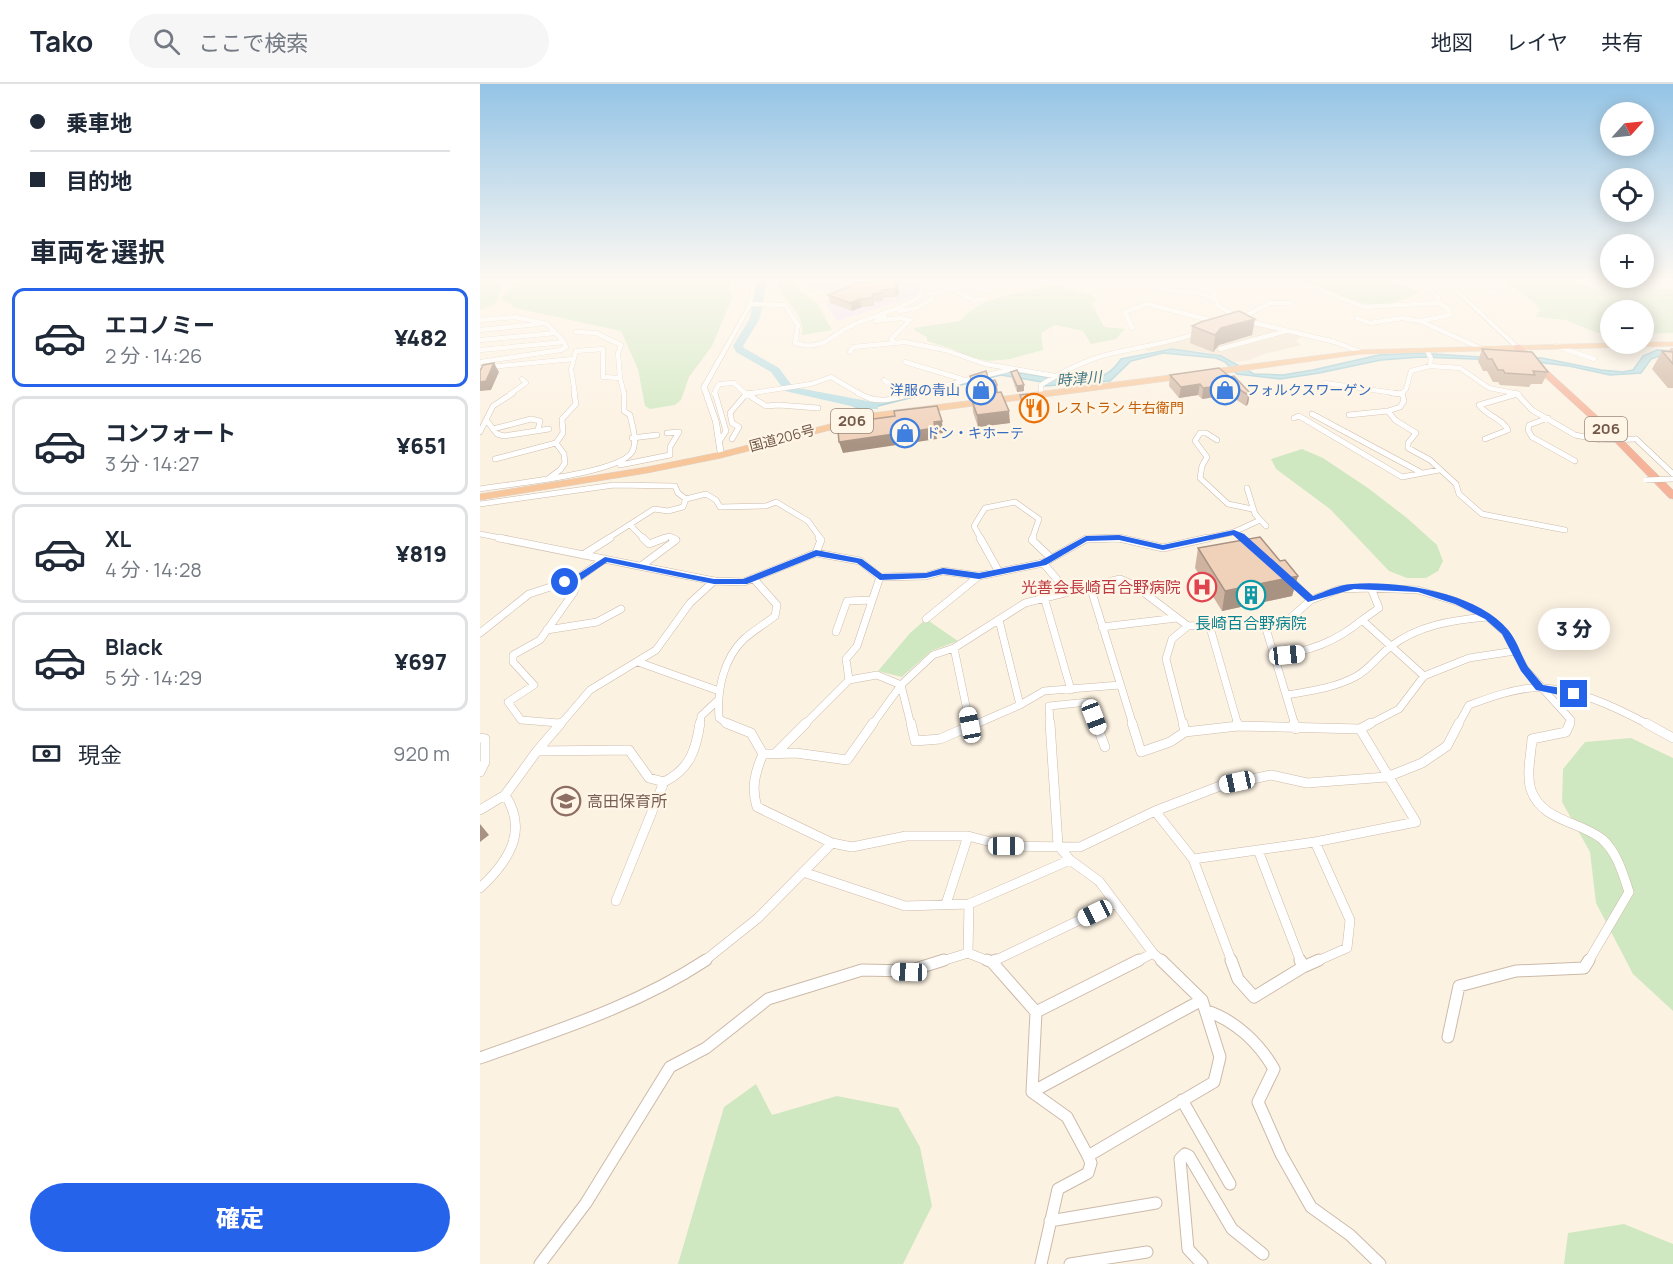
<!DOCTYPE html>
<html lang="ja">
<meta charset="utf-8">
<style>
body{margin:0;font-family:Manrope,"Noto Sans JP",sans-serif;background:#f6f6f7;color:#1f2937;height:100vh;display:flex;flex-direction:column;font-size:22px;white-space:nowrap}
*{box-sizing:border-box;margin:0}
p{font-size:20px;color:#747a83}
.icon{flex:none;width:33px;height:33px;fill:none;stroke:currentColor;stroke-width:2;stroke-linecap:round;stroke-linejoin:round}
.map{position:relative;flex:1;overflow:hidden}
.sheet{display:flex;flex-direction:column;background:#fff;width:480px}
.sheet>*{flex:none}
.banner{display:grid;align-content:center;height:132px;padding:0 30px;background:#fff}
.needle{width:39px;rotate:63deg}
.tools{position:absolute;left:1120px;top:18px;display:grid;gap:12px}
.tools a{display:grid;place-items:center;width:54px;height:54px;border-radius:50%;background:#fff;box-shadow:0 3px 15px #0003;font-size:30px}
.end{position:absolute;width:27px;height:27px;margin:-14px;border:8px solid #2563eb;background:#fff;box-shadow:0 0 0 3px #fff}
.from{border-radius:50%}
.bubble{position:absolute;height:42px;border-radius:21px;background:#fff;box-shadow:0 3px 15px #0003;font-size:20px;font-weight:800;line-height:42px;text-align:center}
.car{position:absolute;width:18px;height:36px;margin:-18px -9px;border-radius:8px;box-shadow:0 0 4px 2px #0007;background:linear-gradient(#fff 24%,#345 0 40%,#fff 0 76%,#345 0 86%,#fff 0)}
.banner b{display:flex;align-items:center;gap:21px;height:57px;font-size:22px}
.banner b+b{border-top:2px solid #e0e1e3}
.banner i{width:15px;height:15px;background:#1f2937}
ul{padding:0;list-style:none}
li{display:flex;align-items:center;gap:18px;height:99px;margin:0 12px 9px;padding:0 18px;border:3px solid #e0e1e3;border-radius:12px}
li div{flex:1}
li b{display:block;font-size:22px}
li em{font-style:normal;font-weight:800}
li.active{border-color:#2563eb}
li>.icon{width:54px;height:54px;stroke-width:1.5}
h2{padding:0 30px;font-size:27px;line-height:72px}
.pay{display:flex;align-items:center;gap:15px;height:66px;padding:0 30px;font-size:22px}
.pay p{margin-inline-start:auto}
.cta{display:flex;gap:12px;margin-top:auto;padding:12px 30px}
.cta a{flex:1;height:69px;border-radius:36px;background:#2563eb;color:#fff;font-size:24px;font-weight:800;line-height:69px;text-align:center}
header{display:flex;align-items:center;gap:36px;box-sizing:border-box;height:84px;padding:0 30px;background:#fff;border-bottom:2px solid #e0e1e3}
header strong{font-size:28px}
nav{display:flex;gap:33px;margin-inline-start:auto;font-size:21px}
.search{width:420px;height:54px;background:#f6f6f7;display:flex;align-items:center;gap:15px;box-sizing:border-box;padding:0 21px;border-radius:33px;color:#747a83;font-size:22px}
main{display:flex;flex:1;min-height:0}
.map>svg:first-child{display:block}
</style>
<header>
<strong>Tako</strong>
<div class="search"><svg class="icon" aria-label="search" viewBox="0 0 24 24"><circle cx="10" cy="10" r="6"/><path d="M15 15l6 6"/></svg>ここで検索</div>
<nav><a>地図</a><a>レイヤ</a><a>共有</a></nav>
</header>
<main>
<section class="sheet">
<div class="banner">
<b><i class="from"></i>乗車地</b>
<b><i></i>目的地</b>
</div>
<h2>車両を選択</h2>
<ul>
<li class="active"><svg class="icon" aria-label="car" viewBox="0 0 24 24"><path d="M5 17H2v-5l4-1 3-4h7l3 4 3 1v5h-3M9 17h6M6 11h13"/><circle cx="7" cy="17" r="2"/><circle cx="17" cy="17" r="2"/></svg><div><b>エコノミー</b><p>2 分 · 14:26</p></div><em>¥482</em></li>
<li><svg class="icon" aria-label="car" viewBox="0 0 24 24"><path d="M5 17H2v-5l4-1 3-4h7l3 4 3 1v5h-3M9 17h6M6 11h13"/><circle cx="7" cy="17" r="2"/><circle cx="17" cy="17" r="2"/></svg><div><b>コンフォート</b><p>3 分 · 14:27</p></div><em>¥651</em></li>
<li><svg class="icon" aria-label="car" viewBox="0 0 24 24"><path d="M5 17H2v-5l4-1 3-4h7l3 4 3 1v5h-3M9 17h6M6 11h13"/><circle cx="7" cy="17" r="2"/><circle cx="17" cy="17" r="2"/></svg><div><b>XL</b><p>4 分 · 14:28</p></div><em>¥819</em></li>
<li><svg class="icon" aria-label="car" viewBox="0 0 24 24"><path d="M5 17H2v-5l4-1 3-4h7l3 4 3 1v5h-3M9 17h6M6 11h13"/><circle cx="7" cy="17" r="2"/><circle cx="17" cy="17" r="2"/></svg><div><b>Black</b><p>5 分 · 14:29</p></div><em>¥697</em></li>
</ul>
<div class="pay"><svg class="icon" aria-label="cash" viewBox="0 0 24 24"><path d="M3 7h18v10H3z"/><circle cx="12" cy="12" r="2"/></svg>現金<p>920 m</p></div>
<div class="cta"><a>確定</a></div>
</section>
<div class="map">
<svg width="1193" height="1180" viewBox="0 0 1193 1180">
<rect width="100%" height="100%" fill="#fcf2e2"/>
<path fill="#f3e4d1" d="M762,238L815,249L822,254L816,256L821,261L781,271L770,276L755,278L742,272L725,268L691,265L668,267L663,263Z"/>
<path fill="#efdff8" d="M322,196H439V211L358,237L345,218L359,211L347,205L331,207Z"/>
<path fill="#d0e8c1" d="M0,196L21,198L20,208L15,220L0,226Z
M48,196H252L249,205L253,212L232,262L209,293L201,316L195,321L170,325L165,322L158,285L141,247L35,224L21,214L34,199Z
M297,196H315L318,205L337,219L352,246L322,251C326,227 302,219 297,196Z
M818,196H908L940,208C885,237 870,209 818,196Z
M1024,196H1088L1118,205L1135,202L1193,206V249L1164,250V226H1131V250L1117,249L1086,236L1056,233L1060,226L1056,220Z
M575,201L611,211L616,215L612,220C615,228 620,233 624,243L645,245L636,255L611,260L603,247L575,241L561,249L563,266L530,275L508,277L486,272L473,265L447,257V253L434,246V244L480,237C504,209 542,210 575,201Z
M822,365L843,374L888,404L927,434L957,461L963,477L958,487L946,494H927L909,487L850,425L796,385L791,375Z
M446,535L478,557L451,567L422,593L398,587L430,549Z
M1151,654L1193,674V927L1153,890L1116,819L1110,768L1082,718L1083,685L1105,658Z
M276,1000L292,1031L357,1012L418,1024L440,1063L452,1122L423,1180H198L244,1023Z
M1144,1140L1193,1160V1180H1084L1088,1149Z"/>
<path fill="#b7dde4" stroke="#9eccd6" stroke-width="1.5" d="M692,265L741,272L774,290L803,291L833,286L899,271L938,269L1000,273L1062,274L1121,286L1143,288L1153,286L1163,272L1177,266L1193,267L1171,275L1161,289L1130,291L1089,282L1048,277L941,273L901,276L839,289L800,295L757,290L745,278L736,274L683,269L651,277L630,297L565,302L562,298L521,291L394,323L380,325L371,321L404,318L521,288C561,285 613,318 641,275Z"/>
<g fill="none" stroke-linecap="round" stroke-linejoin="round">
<path fill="#b7dde4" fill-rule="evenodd" d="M277,196H287L280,234L263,262L264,264L299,284L313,303L398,319V325H384L305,307L291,288L256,268L253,262L270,234Z"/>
<g stroke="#ccbaa9" stroke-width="5">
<path id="minor-far4" d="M647,196L670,204L723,210L737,217V221L759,234
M723,196L714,201L733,207
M728,196L737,203L733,207L734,212
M806,196L838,205L884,223L958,219
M929,196L941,199L958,213V219C964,222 970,224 970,231L940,237L1000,264
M987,196L1015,210
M470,204L493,216L504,215
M450,210L481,202L512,207
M269,220L305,221L318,241L315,259C323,261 330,263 338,260C349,258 358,248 367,244C391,231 421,227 441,211L443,196
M419,227L437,224L452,215L453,209
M405,232L396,237L420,234L430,236L411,255L414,258
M877,234L890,239L922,234L940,237
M759,235L790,219H810
M0,236L35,233L67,240L84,258
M767,237L855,258L881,268
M652,244L645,228L667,220L730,236L735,242
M0,246L58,240
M96,248L116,249L141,261L138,269L140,294
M0,256L75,249
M1076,262L1114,275
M740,265L806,247
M0,266L84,258
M947,266L951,275L950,282
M370,268L373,263L425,258L465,266L505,280L575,292
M0,278L81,266L86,263L84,258
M425,278L482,295
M0,284L93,275
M404,296L426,310
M840,304L845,299L921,310
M30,310L46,299L42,295
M95,310L91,285L96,267L123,265V293L140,294L144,310
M234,310L239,300L254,299L266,310
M266,310L331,300L351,293L380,310
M430,310L528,286
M561,310V301C582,288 609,274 634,269C664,262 691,259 720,248
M921,310L926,305L931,287L950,282L980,284L1009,304L1039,310"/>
</g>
<g stroke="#ccbaa9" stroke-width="6">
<path id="minor-far3" d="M235,309L246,347L239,358
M265,309L286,322L299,321L338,324
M378,309C400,322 413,314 436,309
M423,309L427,311
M561,309V311
M912,309L921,310
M922,309L924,317L920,323L908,327L915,336L936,349L928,359V364L950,376L976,400L979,410L1002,430L1085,446
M1036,309L1052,326L1095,351L1121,356
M832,330L940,388
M869,331L908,327
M814,334L819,332L922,393L959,386
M1068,334L1049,341L1048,346L1052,353L1095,377
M7,337L17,350L24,352L69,345
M13,345L51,335L60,337L58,346
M0,348L13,322L33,309
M152,354L177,351
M252,355L259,343L252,339L250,329L266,310L275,309
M1005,355L1028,346C1023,335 1007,332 999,321L1037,310
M1156,355L1193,390
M737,356L726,349H720L715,357L727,373L722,382L720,394L748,420L772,425
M15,375L76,359
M140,381L190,371V363L199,348L187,349
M69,394L80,386L85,379L84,370L76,359L83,349L82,335L96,320L94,309
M767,404L775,430L786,442
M0,405C27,400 139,390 152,368C158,358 152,341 150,331L144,327V309
M206,415L226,410L236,416L240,423L286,422L296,418L328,437L341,455
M0,420L134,401L195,402L198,409L206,415L203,423L188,427L174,425L127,455
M150,441L164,455
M754,448L778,437
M0,450L26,455
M181,455L189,452L195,455
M501,455L494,442L505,424L535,418L559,435L552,455
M605,455H645
M722,455L754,448L764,455"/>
</g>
<g stroke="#ccbaa9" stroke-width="8">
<path id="minor-far2" d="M19,454L234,497L264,498L336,469L380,477L400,493L446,492L463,487L499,492L563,479L606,455L639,454L683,464L728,454
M163,454L169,460L185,454
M500,454L519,488
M553,454L552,456L571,474
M762,454L773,462
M336,469L341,456L339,454
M103,471L130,454
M563,479L587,507
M161,482L196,456L192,454
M400,493L377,562L366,575L369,596L397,591L421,601
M808,494L831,516
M610,502L653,641
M891,504L938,506L978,518L1008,533L1025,548L1045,585L1091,636L1089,641
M564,513L591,606
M446,535L499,492
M519,536L540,621
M784,538L815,641
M729,540L758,641
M622,543L697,534
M67,546L117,538L141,525
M356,548L367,517L392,516
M0,549L49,510L98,494L125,475
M474,564L490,641
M794,572C828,568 856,558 882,536
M158,578L239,607
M421,601L431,641
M807,611C830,607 854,604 875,593C889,586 898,572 910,563C938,541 973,536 1007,533
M79,639L41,636L28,618L54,601L33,578V571L60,556L94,508L98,494
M80,641L110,606L176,566L210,519L234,497
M220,641L221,632L237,617
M249,641L239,634C237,606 243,575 264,555C274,546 285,540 295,532L297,521L273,494
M324,641L369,596
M392,641L421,601L453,571L474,564L545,519L640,495L654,501L708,542
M494,641L540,621L564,607L640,601
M570,641L569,622L608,618L617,641
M703,641L686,575L692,555L708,542L807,537L831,516L860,505L891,504L899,524L882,536L944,592
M888,641L919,625L944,592L989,574L1035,567
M978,641L989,621C1009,614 1030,606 1051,604C1092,602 1134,622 1169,641"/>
</g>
<g stroke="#ccbaa9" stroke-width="10">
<path id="minor-far1" d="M246,639L271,649L283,670
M431,639L435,657L460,655L497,639
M570,639L578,761L590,776L619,797L673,869L683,878
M616,639L625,663
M652,639L661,668L690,658L705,648L758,642L880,645L891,639
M703,639L705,648
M757,639L758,642
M814,639L816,645
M1090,639L1086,648L1052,655C1051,671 1046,691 1051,706C1062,737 1099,737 1122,755C1137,768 1143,790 1149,808L1108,878
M1166,639L1193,654
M0,654L5,655V678L0,688
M57,667L149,666L169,694L184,698C210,685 216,666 220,639
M296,669L326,639
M283,670C275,688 271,704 277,723L352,759L372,763L426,752H488L526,762L600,763L675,727L740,702L791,691L827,699L907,693L942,679L967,662L979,639
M283,670L316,669L367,676L393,639
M0,726L25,711L57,667L81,639
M675,727L713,775L752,878
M835,758L870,836L867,864L835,878
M778,766L821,878
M713,775L835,758L936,738L880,645
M323,788L425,822L489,820L590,776
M0,804C28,778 49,747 25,711
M136,817L184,698
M466,820L488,752
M489,820L488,869L511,878
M223,878L278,834L352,759
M459,878L488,869
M512,878L635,819
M656,878L673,869"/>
</g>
<g stroke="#ccbaa9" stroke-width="13">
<path id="minor" d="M507,876L512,878L556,928L552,1008L587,1033L608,1072L734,998L740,973L722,916L681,876
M751,876L758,895L774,913L823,883L839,876
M820,876L823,883
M512,878L516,876
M727,927C756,937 779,959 794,985L778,1018L801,1070L831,1123L870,1151L900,1180
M556,928L659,876
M968,953L979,902L1036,887L1104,884L1109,876
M0,974C78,946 156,922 226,876
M552,1008L722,916
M702,1016L750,1100
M570,1137L676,1119
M60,1180L106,1119L190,983L226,964L288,915L382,886L429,887L464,876
M561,1180L578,1105L608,1089L611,1079L608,1072
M590,1180L667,1168
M722,1180L708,1165L700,1075L705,1070L709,1072L752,1145L783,1170"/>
</g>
<g stroke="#ccbaa9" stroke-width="1">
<path id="tertiary" d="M273,196H277L271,223L227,303L239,338L244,371L241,373L238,371L233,338L221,303L267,223Z
M963,196H968L1039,262V264H1035Z"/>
</g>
<g stroke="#dad4d0" stroke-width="1">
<path id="trunk" d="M1164,258H1193V262L881,270L726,292L722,289L726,286L881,266Z
M707,289L710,290V294L393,335L241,374L167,389L0,416V410L167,383L241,368L393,329Z"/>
</g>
<g stroke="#dad4d0" stroke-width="1">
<path id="motorway" d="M1034,261H1040L1134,347L1193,406V415L1189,414L1128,351L1034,265Z"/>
</g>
<use href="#minor-far4" stroke="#fff" stroke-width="4.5"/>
<use href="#minor-far3" stroke="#fff" stroke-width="5"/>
<use href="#minor-far2" stroke="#fff" stroke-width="7"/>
<use href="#minor-far1" stroke="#fff" stroke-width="9"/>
<use href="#minor" stroke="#fff" stroke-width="11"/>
<use href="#tertiary" fill="#fff" fill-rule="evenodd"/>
<use href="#trunk" fill="#f7c69a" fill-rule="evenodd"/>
<use href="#motorway" fill="#f5b49a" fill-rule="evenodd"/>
<g stroke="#ccbaa9" stroke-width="6" stroke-linecap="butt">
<path id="minor-bridge" d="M1121,356L1156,355
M1166,396L1193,395"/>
</g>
<use href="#minor-bridge" stroke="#fff" stroke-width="5"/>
</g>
<path fill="#ceb4a0" d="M396,196H416V199L417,200L419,208L416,213L403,214V217L394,218V222L382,223L372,227L350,219L348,211L396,198Z
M712,242L772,251L739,261L733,268L710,259Z
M1191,264H1193V304H1188L1172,285L1182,267L1188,268Z
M1002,265L1068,288L1062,300H1051L1049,303L1020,301L1018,298H1013L1007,287H1003L998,277Z
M739,284L770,309L768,320L766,322L749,311L722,315L718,311L699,314L689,302L690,291Z
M531,288L544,307L537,308L532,294Z
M490,292L509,297L518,308L530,339L498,343L493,328L492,316L498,315V313H495L491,301Z
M540,311L550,314L566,326L546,330L541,317Z
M718,464L800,477L818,492L812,512L742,527L715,484Z"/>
<path fill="#a89282" d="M414,196H416L415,205L417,200L419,208L416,213L414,198Z
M380,215L382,223L372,227L370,219Z
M775,235L772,251L739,261L733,268L735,251L741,244Z
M14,279L19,288L11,306L0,307V298Z
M720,300L718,311L699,314L701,303Z
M751,300L749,311L722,315L723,304Z
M517,301L518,310L495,313L494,304Z
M544,301V307L537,308V302Z
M770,309L768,320L766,322L768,311Z
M566,320V326L546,330L545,324Z
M529,327L530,339L498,343L497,331Z
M462,337L463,349L456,350L457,355L363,369L359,358Z
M818,492L812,512L742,527L745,507Z
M0,740L9,751L0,758Z"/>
<path fill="#f0d1ba" stroke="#a89282" stroke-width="1.5" d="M396,196H414V198L417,200L415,205L402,206V209L393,210L392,214L380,215L370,219L348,211L371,202L372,199L396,198Z
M759,227L775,235L741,244L735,251L712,242L721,238Z
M1002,265L1052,268L1068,288L1053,287L1055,291L1025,289L1023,286H1018L1012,275H1008Z
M1182,267L1193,268V280Z
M14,279L6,297L0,298V287L3,281Z
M739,284L750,293L754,292L770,309L768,311L751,300L723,304L720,300L701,303L690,291Z
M537,286L544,301L537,302L531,288Z
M506,287L509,297L515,296L517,301L494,304L490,292Z
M521,308L529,327L497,331L492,316L499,315L498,311Z
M548,310L550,314L563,313L566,320L545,324L540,311Z
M457,322L462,337L454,338L455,344L359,358L358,347L364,346L363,336L379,334V337L415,332L414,327Z
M780,453L800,477L805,476L818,492L745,507L718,464Z"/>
<linearGradient id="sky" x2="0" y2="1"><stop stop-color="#94c4e6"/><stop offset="0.54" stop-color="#fef9f2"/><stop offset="1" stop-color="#fef9f2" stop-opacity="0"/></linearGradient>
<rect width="1193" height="361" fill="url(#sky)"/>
<path fill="#2563eb" d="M754,446L764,450L833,512C846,507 858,501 872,500C918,496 998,509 1028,546C1037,556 1041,571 1048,583C1053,589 1058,595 1063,601L1094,606L1099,610L1094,614L1056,606L1041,587L1022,550L1005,535L975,520L938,508L874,505L828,518L753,451L683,466L639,456L607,457L566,481L499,495L463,490L446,494L400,496L377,479L337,472L267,500H234L127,478L101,496L85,500L81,498L95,492L125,473L208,490L234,495H263L336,466L382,475L402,490L446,489L463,484L499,489L560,477L606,452L639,451L683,461Z"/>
<defs>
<g id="shop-ring" transform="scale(1.5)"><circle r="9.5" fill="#fff6e8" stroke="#3f7fe0" stroke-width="1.5"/><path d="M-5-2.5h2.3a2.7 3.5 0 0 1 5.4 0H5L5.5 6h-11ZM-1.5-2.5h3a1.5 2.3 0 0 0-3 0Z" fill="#3f7fe0"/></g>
<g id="restaurant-ring" transform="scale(1.5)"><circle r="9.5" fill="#fff6e8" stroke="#e8710a" stroke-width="1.5"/><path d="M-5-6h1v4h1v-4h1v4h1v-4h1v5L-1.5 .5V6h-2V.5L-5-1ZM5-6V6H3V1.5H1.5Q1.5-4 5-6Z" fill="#e8710a"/></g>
<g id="hospital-ring" transform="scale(1.5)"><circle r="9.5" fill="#fff6e8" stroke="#e0444e" stroke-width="1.5"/><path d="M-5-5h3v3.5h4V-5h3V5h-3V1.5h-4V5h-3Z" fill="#e0444e"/></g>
<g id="building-ring" transform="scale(1.5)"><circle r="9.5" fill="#fff6e8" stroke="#0f9aa8" stroke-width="1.5"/><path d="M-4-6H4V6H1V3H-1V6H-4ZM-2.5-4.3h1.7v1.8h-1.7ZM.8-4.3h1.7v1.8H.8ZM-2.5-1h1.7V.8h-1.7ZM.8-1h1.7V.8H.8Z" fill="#0f9aa8"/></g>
<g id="school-ring" transform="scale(1.5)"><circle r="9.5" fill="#fff6e8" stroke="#8d6e63" stroke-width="1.5"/><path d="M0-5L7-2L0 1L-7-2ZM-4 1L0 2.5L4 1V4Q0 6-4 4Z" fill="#8d6e63"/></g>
</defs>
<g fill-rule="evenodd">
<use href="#shop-ring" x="501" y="306"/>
<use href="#shop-ring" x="745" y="306"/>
<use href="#restaurant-ring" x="554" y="324"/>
<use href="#shop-ring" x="425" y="349"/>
<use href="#hospital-ring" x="722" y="503"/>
<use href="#building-ring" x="771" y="511"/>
<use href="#school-ring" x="86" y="717"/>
</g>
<g text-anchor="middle" stroke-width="4.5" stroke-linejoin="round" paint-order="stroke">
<g font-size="14" fill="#366cbe" stroke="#fff6e8" text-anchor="start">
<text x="480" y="311" text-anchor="end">洋服の青山</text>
<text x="766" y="311">フォルクスワーゲン</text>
<text x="446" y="354">ドン・キホーテ</text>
</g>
<g font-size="14" fill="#c56008" stroke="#fff6e8" text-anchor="start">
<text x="575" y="329">レストラン 牛右衛門</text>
</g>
<g font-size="14" fill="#725949" stroke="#fff6e8">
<text transform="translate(302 354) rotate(-15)" y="5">国道206号</text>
</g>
<g font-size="15" font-style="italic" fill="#437985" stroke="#fff6e8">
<text transform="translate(599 295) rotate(-5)" y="5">時津川</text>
</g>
<g fill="#fff6e8" stroke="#9c8879" stroke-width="1.5">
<rect x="351" y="325" width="42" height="24" rx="4.5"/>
<rect x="1105" y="333" width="42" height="24" rx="4.5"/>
</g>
<g font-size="15" font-weight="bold" fill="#725949">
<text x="372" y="342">206</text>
<text x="1126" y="350">206</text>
</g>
<g font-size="16" fill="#be3a42" stroke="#fff6e8" text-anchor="end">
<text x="701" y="509">光善会長崎百合野病院</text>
</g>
<g font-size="16" fill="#0d838f" stroke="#fff6e8">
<text x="771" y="545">長崎百合野病院</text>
</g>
<g font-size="16" fill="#785e54" stroke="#fff6e8" text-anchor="start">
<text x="107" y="723">高田保育所</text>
</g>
</g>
</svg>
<div class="tools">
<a><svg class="needle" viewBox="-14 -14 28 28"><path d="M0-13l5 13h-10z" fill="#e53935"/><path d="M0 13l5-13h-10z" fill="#747a83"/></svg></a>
<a><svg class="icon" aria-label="locate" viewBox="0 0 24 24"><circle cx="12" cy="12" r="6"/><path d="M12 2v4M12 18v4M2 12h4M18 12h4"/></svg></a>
<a>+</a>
<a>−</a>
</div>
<i class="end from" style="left:85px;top:498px"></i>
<i class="end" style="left:1094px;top:610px"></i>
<div class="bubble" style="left:1058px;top:524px;width:72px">3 分</div>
<i class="car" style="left:807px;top:571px;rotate:84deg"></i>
<i class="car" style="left:614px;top:633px;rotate:159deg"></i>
<i class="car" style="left:490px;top:641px;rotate:349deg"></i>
<i class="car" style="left:757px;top:698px;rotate:258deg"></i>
<i class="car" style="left:526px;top:762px;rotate:90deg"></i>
<i class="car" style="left:615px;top:829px;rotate:244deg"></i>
<i class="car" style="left:429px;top:888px;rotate:272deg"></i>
</div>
</main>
